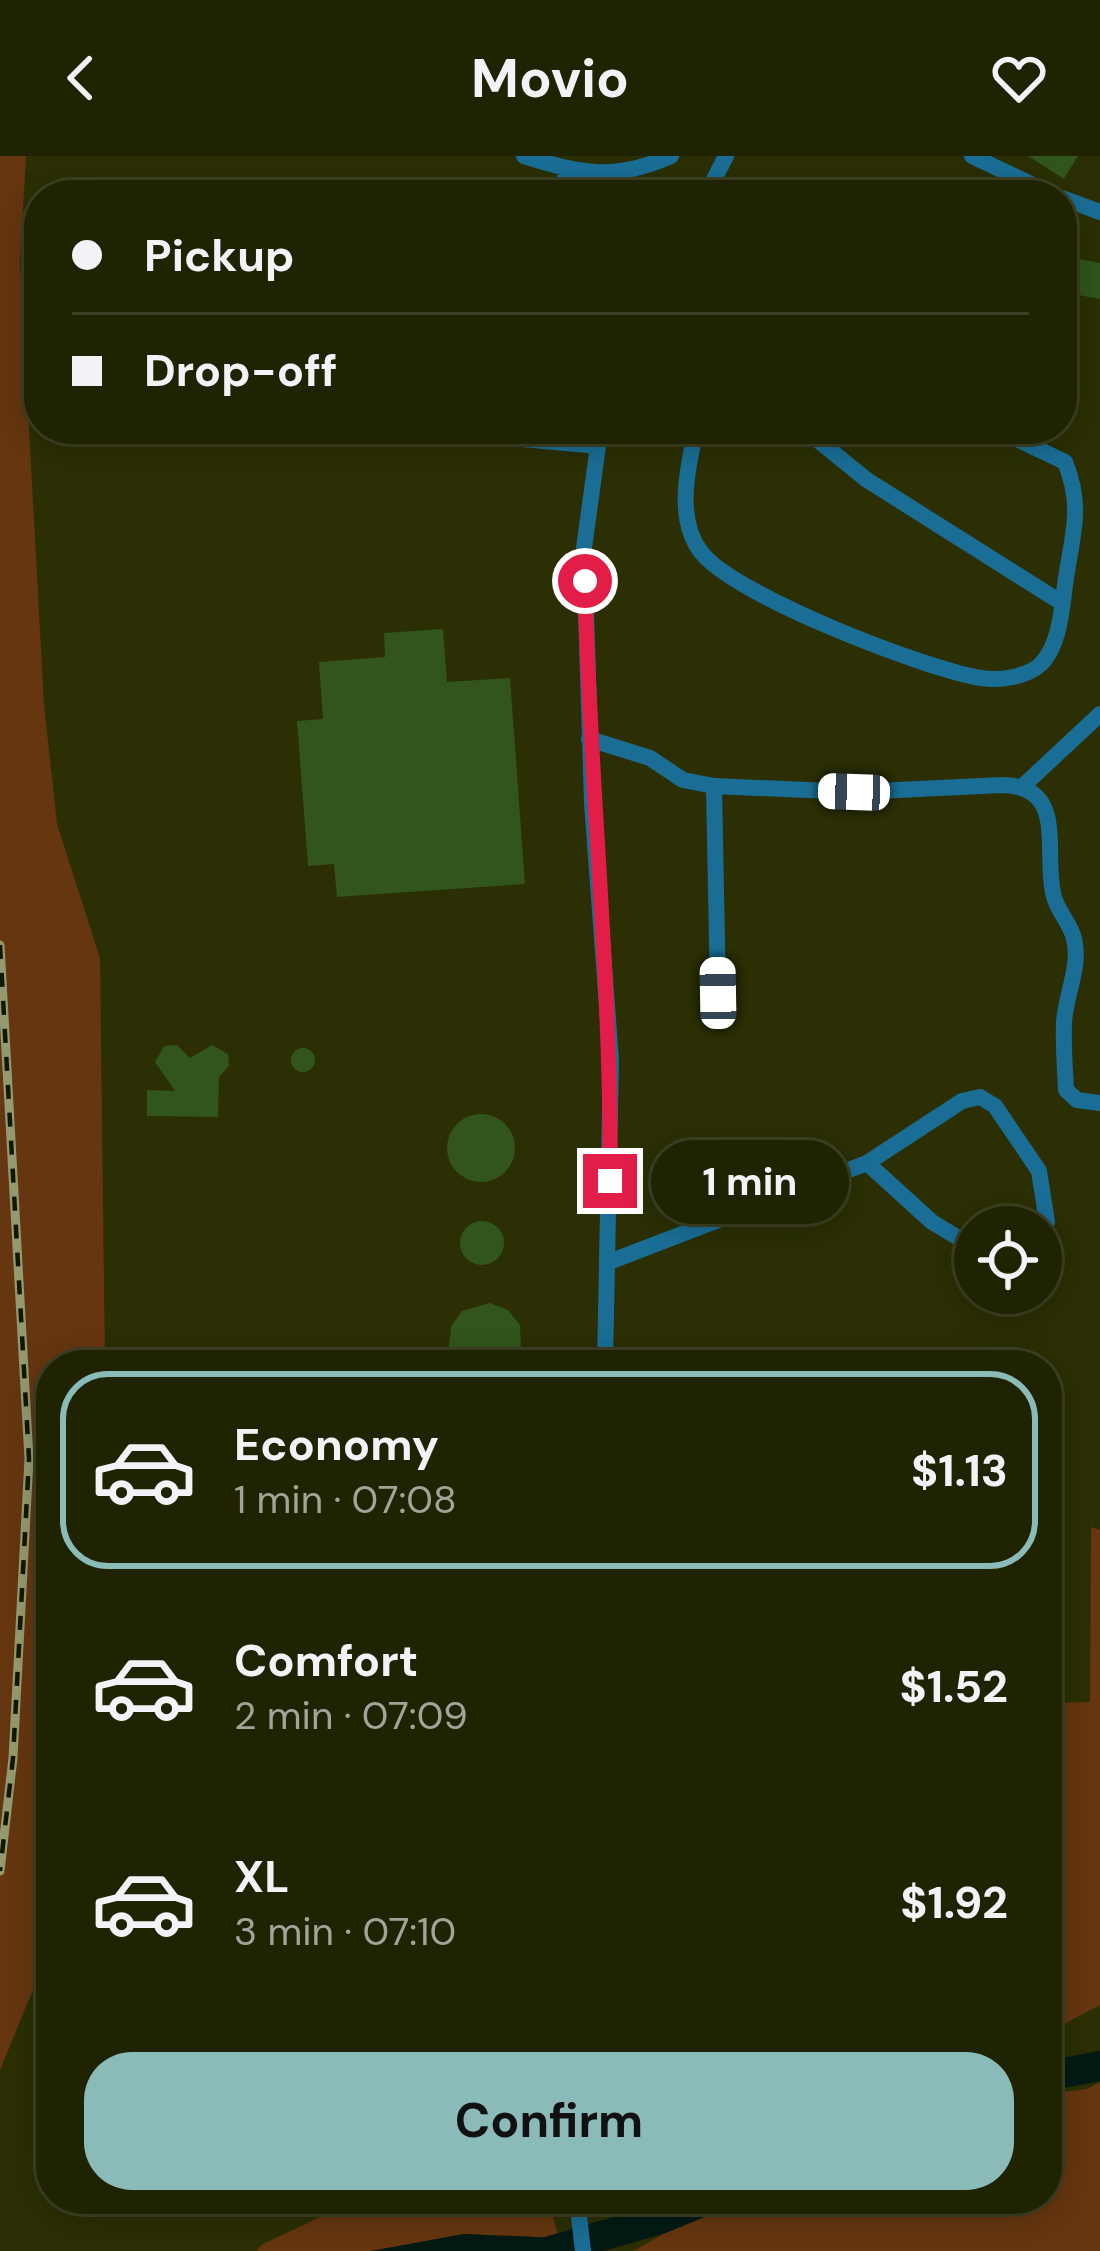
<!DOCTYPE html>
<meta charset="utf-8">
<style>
body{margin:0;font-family:"DM Sans",sans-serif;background:#2d2f11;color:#f1f3f6;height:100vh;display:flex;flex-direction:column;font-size:45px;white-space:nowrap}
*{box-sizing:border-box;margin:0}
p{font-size:39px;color:#a2a499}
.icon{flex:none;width:66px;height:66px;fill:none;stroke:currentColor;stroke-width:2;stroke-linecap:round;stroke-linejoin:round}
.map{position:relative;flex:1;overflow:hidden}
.side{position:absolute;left:36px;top:1194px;width:1026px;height:864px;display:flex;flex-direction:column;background:#202302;border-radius:48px;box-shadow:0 6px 30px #0003,0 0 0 3px #3d4024}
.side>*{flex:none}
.top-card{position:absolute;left:24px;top:24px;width:1053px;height:264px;border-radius:48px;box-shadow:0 6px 30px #0003,0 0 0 3px #3d4024;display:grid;align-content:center;height:264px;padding:0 48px;background:#202302}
.buttons{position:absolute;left:954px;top:1050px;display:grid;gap:24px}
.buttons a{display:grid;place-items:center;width:108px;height:108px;border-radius:50%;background:#202302;box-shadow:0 6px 30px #0003,0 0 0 3px #3d4024;font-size:60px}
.end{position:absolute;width:54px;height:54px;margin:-27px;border:15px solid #e11d48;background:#fff;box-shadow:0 0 0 6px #fff}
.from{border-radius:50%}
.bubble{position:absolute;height:84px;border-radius:42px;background:#202302;box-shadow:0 6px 30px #0003,0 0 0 3px #3d4024;font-size:39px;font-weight:700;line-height:84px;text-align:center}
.car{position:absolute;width:36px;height:72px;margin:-36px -18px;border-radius:15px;box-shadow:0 0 9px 3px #0007;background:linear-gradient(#fff 24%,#345 0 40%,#fff 0 76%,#345 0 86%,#fff 0)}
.top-card b{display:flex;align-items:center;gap:42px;height:114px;font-size:45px}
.top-card b+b{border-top:3px solid #3d4024}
.top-card i{width:30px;height:30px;background:#f1f3f6}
ul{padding:21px 0 0;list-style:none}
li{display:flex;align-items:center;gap:36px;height:198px;margin:0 24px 18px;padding:0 24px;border:6px solid transparent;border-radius:48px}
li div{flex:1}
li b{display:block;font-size:45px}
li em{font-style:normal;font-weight:700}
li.active{border-color:#8bbbb9}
li>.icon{width:108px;height:108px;stroke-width:1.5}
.action{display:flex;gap:24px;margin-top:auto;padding:24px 48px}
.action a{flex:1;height:138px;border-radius:48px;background:#8bbbb9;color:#111;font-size:48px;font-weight:700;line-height:138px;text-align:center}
header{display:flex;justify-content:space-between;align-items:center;height:156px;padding:0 48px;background:#202302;font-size:54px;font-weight:700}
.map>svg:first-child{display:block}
</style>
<header><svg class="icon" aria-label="back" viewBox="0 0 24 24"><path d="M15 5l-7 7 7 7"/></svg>Movio<svg class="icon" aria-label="heart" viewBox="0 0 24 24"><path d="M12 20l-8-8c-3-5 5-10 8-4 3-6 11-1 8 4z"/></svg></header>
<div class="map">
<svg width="1100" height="2095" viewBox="0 0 1100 2095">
<rect width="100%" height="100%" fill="#2b2f03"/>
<path fill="#65360f" d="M0,0H26L20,107L44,548L57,668L100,802L105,1209H51V1790L0,1914Z
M1091,1371L1100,1374V1849L1047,1877V1547L1090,1546Z
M1100,1926V2095H633L674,2072L743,2043H1047V1938L1087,1933Z
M358,2043H548L559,2082L464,2078L371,2095H257L261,2089Z"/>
<path fill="#031a14" d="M464,2078L559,2082L560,2095H371Z"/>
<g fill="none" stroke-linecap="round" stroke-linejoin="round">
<path stroke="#031a14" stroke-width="30" d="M1047,1920L1100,1910
M551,2095L660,2063L709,2043"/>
</g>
<path fill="#31551a" d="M1028,0H1078L1064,23Z
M1062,100L1100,107V143L1062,136Z
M443,473L447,526L510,522L525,728L337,741L334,708L308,710L297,565L323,563L319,506L385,501L384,477Z
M177,889L190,902L212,889L228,898L229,910L219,921L218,961L147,960V934L175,935L155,906L164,890Z
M291 904a12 12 0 1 1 24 0a12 12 0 1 1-24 0Z
M447 992a34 34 0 1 1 68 0a34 34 0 1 1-68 0Z
M460 1087a22 22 0 1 1 44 0a22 22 0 1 1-44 0Z
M490,1147L508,1154L520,1169L521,1198L515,1209H458L449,1190L451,1171L462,1155Z
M214,1191H244V1209H214Z"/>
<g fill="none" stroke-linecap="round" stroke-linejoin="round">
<path stroke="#1a6e96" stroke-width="16" d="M524,0C581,18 615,25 671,0
M972,0L1054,39
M563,39L566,13
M706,39L726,0
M1062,42L1100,56
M605,273L598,290L584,392L592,647L611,904L605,1209
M696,273C688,311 675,362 701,396C733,439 925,513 981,522C1000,525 1027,521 1041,508C1061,488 1062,448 1066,422C1073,376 1083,350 1065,306L996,273
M804,273L867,324L1062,447
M468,278L598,290
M589,583L650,602L683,624L714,630L854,636L1003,629C1069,631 1042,697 1054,741C1058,756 1071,768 1074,783C1081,811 1065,840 1064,867C1063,889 1065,912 1066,934L1077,944L1100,947
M714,630L718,837
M1023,630L1100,558
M867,1007L932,1066L975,1092
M609,1106L867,1007L962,945L980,941L995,950L1039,1015L1047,1066L1041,1073
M577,2043L583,2095"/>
<g stroke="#94996f" stroke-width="9">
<path id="rail" d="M0,789L29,1303L13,1602L0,1715"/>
</g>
<use href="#rail" stroke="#141700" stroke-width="4.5" stroke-dasharray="14" stroke-linecap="butt"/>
</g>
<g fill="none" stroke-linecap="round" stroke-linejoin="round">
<path stroke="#e11d48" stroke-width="15" d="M585,425C589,625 612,825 610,1025"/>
</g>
</svg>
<div class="buttons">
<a><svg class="icon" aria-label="locate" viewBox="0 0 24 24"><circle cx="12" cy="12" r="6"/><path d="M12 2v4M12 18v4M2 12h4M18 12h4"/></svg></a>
</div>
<i class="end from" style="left:585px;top:425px"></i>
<i class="end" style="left:610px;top:1025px"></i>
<div class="bubble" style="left:651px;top:984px;width:198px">1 min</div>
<i class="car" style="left:854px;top:636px;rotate:272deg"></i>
<i class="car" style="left:718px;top:837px;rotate:359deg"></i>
<div class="top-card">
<b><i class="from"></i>Pickup</b>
<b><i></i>Drop-off</b>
</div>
<section class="side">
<ul>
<li class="active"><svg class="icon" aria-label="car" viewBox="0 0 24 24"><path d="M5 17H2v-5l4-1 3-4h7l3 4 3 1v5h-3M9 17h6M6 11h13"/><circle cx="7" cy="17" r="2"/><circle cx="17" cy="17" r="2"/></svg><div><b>Economy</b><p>1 min · 07:08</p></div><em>$1.13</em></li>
<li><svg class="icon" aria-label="car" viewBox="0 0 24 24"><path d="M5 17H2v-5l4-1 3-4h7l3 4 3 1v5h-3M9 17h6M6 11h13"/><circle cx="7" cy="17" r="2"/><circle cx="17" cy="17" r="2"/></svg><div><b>Comfort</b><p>2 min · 07:09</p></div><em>$1.52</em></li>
<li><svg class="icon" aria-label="car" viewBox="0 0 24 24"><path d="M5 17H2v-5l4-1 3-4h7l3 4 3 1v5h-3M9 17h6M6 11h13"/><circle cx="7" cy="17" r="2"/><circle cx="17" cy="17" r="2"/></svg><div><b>XL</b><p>3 min · 07:10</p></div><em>$1.92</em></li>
</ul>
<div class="action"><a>Confirm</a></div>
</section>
</div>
